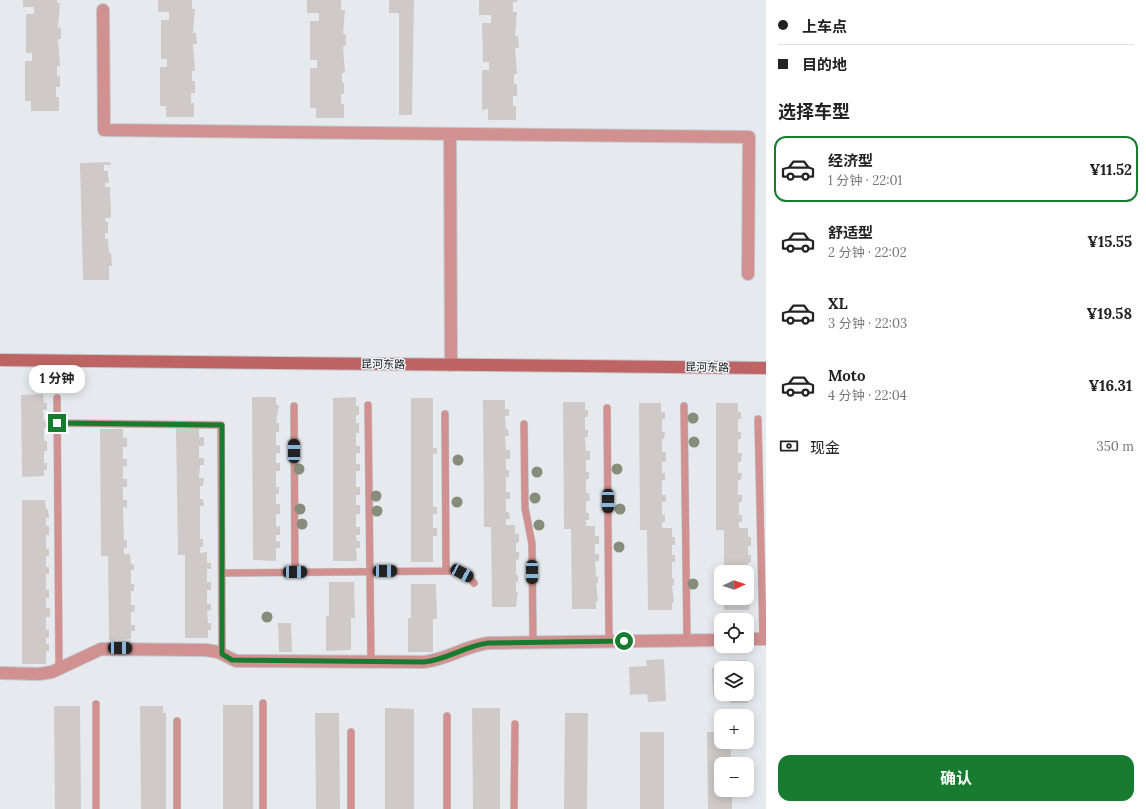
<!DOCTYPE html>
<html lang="zh">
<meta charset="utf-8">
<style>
body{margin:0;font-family:Lora,"Noto Sans SC",serif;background:#f6f6f6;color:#222;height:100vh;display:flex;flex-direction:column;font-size:15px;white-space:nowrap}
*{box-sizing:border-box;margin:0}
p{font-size:13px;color:#767676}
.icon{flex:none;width:22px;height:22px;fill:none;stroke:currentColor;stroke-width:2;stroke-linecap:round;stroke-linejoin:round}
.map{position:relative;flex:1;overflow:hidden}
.side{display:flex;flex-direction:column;background:#fff;width:380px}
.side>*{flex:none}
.guide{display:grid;align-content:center;height:88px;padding:0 12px;background:#fff}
.needle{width:26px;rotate:87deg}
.buttons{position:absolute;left:714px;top:565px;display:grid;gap:8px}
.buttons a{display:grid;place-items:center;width:40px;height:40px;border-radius:8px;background:#fff;box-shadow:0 2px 10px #0003;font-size:20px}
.end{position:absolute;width:18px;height:18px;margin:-9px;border:5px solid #177c2f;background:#fff;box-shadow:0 0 0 2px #fff}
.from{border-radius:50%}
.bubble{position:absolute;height:28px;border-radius:12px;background:#fff;box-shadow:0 2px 10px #0003;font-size:13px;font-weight:700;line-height:28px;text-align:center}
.car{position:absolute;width:12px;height:24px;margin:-12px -6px;border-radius:5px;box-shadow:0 0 3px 1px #0007;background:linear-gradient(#222 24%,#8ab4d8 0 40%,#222 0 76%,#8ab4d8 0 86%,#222 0)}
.guide b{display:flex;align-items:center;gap:14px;height:38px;font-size:15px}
.guide b+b{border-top:1px solid #e0e0e0}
.guide i{width:10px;height:10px;background:#222}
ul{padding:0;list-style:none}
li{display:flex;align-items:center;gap:12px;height:66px;margin:0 8px 6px;padding:0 4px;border:2px solid transparent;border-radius:12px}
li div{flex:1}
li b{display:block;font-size:15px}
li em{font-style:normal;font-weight:700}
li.active{border-color:#177c2f}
li>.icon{width:36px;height:36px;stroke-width:1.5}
h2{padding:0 12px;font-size:18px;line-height:48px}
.pay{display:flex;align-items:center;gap:10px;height:44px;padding:0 12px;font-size:15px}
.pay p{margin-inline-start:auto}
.cta{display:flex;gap:8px;margin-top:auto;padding:8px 12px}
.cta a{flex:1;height:46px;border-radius:12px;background:#177c2f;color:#fff;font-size:16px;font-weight:700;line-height:46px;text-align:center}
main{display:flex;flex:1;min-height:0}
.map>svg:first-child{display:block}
</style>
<main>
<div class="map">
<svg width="766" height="809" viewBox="0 0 766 809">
<rect width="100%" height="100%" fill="#e6eaee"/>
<path fill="#cfcac7" d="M23,0H57V3H60L58,28L61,27V39H58L60,66H57V76L60,75V87H56V97H59V111H31V101H25V61H32V53H26V14H34V7H23Z
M158,0H192V9H195L193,33H196L197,44H193L195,71H192V81H195V93H191V103H194V117H166V106H160V67H167V59H161V20H169V12H158Z
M307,0H341V10H345L343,34H346V46H343L345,73H342V82L344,83V94H341V104H344V118H316V108H310V68H317V60H310V21H319V13H307Z
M389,0H414L412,115H399V13H389Z
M479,0H517V2H513V12H517L515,36H518L519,48H515L517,74H514V84H517V96H513V106H516V120H488V109L482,110V70H489V62H483L482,23H491V15H479Z
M110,162L111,165H104V171H108L109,183H105V187H110L111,218H105L106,222H108V233H105V239H108L109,253H111L112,266H109V280H83L80,163Z
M43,394L44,403H47V410H43L44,421H47V428H44V441H47V451H44V463H47V470H44V476L22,477L21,395Z
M252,397H276V405H279L276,423H279V432H276V445H280V453H276V463H280V471H276V487H279V494H276V504H280V514H276V527L280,526V535H276V541H280V548H276V561L253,560Z
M356,397V406H359V415H356V423H359V433H356V446H360V453H356V464H360V471H356V487H360V495H356V505H360V514H356V527H360V535H356L357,541H360V548H356L357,561H333V398Z
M411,398H433V448H437V454H433V507H437V514H433V528H437V536H433V562H411Z
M483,400H505V409H509V416H505L506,429H508L509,436H505L506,450H510V459H506V470H509V477H506V492H510V499H506V512H509L510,519H506V525H515V534H519V542L516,543V552H519V559L516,560V575H518V582H516V592H518L516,607H492L491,527H484Z
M563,402H585V410H588V417H585V430H588V437H585L586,451H590V460H586V472H589V479H586V493H589L590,501H586V513H589V520H586V526H595V536H599V544H595V554H599V561H595L596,577L598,576V583H596L598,601H596V609H572L571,529H564Z
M639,403H661V412H665V419H662V432H665L664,439H662V452H666V462H662V473H665V480H662V495H666V502H662V515H665V522H662V528H672V537H675V545H672V555H675V562H672V578H674V585H672L674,602L672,603V610H648L647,530H640Z
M716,403H738V412H741V419H738V432H741V439H738V453H742L741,462H738V473H742L741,480H738V495H742V502H739V515H742V522H739V528H748V537H751V546H748V555H751V562L748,563V572H724V530H716Z
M176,428H199V437H204V446H199V458H204V465H200L199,478H204L203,486H200V499H203L204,506H200V539H203V547H200V553L207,552V563H211V569H207V582H211V590H207V604H211V610L207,611L208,623H211V630H208V638H185V555H178Z
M100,429H123V438H127V447H123V459H127V466H123V479H127V487H123V500H127V508L123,507L124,540H127V548H124V554H130L131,564L134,565V570H131V584H134V591H131V605H135L134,612H131V625H135V631H131V639L109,640L108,556H101Z
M22,500H45L46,509H48L49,518H46V526H49V535H46V549H49V556H46V567H49V574H46V590H49V598H46V608H50V617H46V630H49V638H46V644H49V651H46V664H22Z
M329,582H354L355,618H351V650L326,651V616H329Z
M411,584H436L437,619H433V652H408V618H411Z
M747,589L748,595H751L749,610H724V598H747Z
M278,623H291L292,652H279Z
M664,659L666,701L648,702L647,694L630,695L629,667L647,666L646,660Z
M747,660V668H728V661Z
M721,667V694H748V703H730L729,695L713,696L712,668Z
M223,705H253V809H223Z
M54,706H80L81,809H55Z
M140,706H163V713H166V809H141Z
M385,708L414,709V809H385Z
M472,708H500V809H473Z
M315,713H339L340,809H316Z
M565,713H588L587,809H564Z
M640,732H664V809H640Z
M707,732H721V742H731V764H721V790H732V809H708Z"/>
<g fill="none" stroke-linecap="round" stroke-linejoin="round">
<g stroke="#c4c7cb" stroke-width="8">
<path id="lane" d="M57,398L59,668
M368,405L371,662
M294,406L295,572
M684,406L687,640
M607,408L609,641
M445,414L446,570
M758,419L763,639
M57,423L221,425L222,654
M524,424L525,508L532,544L533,642
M222,573L449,571C460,571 467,574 474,583
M96,704V809
M177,809V721
M263,809V703
M351,809V732
M447,809V716
M514,809L515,724"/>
</g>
<g stroke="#c4c7cb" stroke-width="14">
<path id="street" d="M103,10L104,130L749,137L748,274
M450,134L451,365
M747,639H766
M0,673L39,674L52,672L101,649L206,650L218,652L236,661L424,662C446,660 465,646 488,643L721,640"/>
</g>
<g stroke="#c4c7cb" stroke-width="14">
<path id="secondary" d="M0,360L766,368"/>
</g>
<use href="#lane" stroke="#d09190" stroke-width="7"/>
<use href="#street" stroke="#d09190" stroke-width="12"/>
<use href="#secondary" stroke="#be6465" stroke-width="12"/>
</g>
<g fill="#888c7a">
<circle cx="693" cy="418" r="5.5"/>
<circle cx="694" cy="442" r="5.5"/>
<circle cx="458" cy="460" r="5.5"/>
<circle cx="299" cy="469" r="5.5"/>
<circle cx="617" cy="469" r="5.5"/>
<circle cx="537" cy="472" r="5.5"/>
<circle cx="376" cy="496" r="5.5"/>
<circle cx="535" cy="498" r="5.5"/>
<circle cx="457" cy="502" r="5.5"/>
<circle cx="300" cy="509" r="5.5"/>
<circle cx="620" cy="509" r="5.5"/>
<circle cx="377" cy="511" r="5.5"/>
<circle cx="302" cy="524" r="5.5"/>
<circle cx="539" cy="525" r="5.5"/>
<circle cx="619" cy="547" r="5.5"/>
<circle cx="693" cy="584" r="5.5"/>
<circle cx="267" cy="617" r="5.5"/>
</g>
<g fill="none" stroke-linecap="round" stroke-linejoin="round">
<path stroke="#177c2f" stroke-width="5" d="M57,423L222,425V654L232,660L424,662C446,660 465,646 488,643L624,641"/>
</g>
<g text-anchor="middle" stroke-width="3" stroke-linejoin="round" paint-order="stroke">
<g font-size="11" fill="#0f1011" stroke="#f3f8fc">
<text transform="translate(383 364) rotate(1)" y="4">昆河东路</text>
<text transform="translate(707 367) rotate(1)" y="4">昆河东路</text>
</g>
</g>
</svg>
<div class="buttons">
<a><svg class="needle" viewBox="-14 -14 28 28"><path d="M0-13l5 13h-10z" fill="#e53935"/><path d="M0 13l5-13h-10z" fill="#767676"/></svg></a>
<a><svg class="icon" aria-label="locate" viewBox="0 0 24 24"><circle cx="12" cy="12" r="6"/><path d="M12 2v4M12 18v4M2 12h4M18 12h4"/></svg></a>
<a><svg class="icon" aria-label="layers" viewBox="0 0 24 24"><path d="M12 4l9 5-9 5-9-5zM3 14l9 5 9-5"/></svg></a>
<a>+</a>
<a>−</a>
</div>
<i class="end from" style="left:624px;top:641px"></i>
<i class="end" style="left:57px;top:423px"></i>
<div class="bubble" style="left:29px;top:365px;width:56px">1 分钟</div>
<i class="car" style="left:294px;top:451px;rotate:0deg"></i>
<i class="car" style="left:608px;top:501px;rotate:180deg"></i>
<i class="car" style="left:385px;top:571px;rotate:89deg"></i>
<i class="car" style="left:295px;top:572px;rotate:89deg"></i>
<i class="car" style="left:532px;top:572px;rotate:180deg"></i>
<i class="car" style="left:462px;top:573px;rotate:118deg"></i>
<i class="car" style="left:120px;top:648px;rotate:91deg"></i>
</div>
<section class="side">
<div class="guide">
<b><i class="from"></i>上车点</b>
<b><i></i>目的地</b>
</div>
<h2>选择车型</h2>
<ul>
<li class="active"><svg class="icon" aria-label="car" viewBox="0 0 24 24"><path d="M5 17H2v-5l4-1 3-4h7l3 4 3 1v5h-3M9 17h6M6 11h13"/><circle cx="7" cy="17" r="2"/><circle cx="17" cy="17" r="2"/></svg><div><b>经济型</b><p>1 分钟 · 22:01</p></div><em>¥11.52</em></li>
<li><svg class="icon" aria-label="car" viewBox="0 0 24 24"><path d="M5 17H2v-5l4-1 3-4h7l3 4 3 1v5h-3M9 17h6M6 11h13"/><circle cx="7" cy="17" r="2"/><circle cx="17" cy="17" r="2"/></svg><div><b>舒适型</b><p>2 分钟 · 22:02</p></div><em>¥15.55</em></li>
<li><svg class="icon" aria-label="car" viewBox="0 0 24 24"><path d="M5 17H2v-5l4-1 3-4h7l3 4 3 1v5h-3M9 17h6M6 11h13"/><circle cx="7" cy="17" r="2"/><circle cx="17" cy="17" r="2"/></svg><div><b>XL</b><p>3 分钟 · 22:03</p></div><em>¥19.58</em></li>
<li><svg class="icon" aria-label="car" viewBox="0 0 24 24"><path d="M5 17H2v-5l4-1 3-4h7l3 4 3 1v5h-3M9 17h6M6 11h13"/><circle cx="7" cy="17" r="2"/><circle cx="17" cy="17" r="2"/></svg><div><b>Moto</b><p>4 分钟 · 22:04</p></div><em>¥16.31</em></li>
</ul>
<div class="pay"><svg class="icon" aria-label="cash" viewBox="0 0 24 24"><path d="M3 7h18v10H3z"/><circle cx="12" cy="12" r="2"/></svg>现金<p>350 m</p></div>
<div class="cta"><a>确认</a></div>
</section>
</main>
